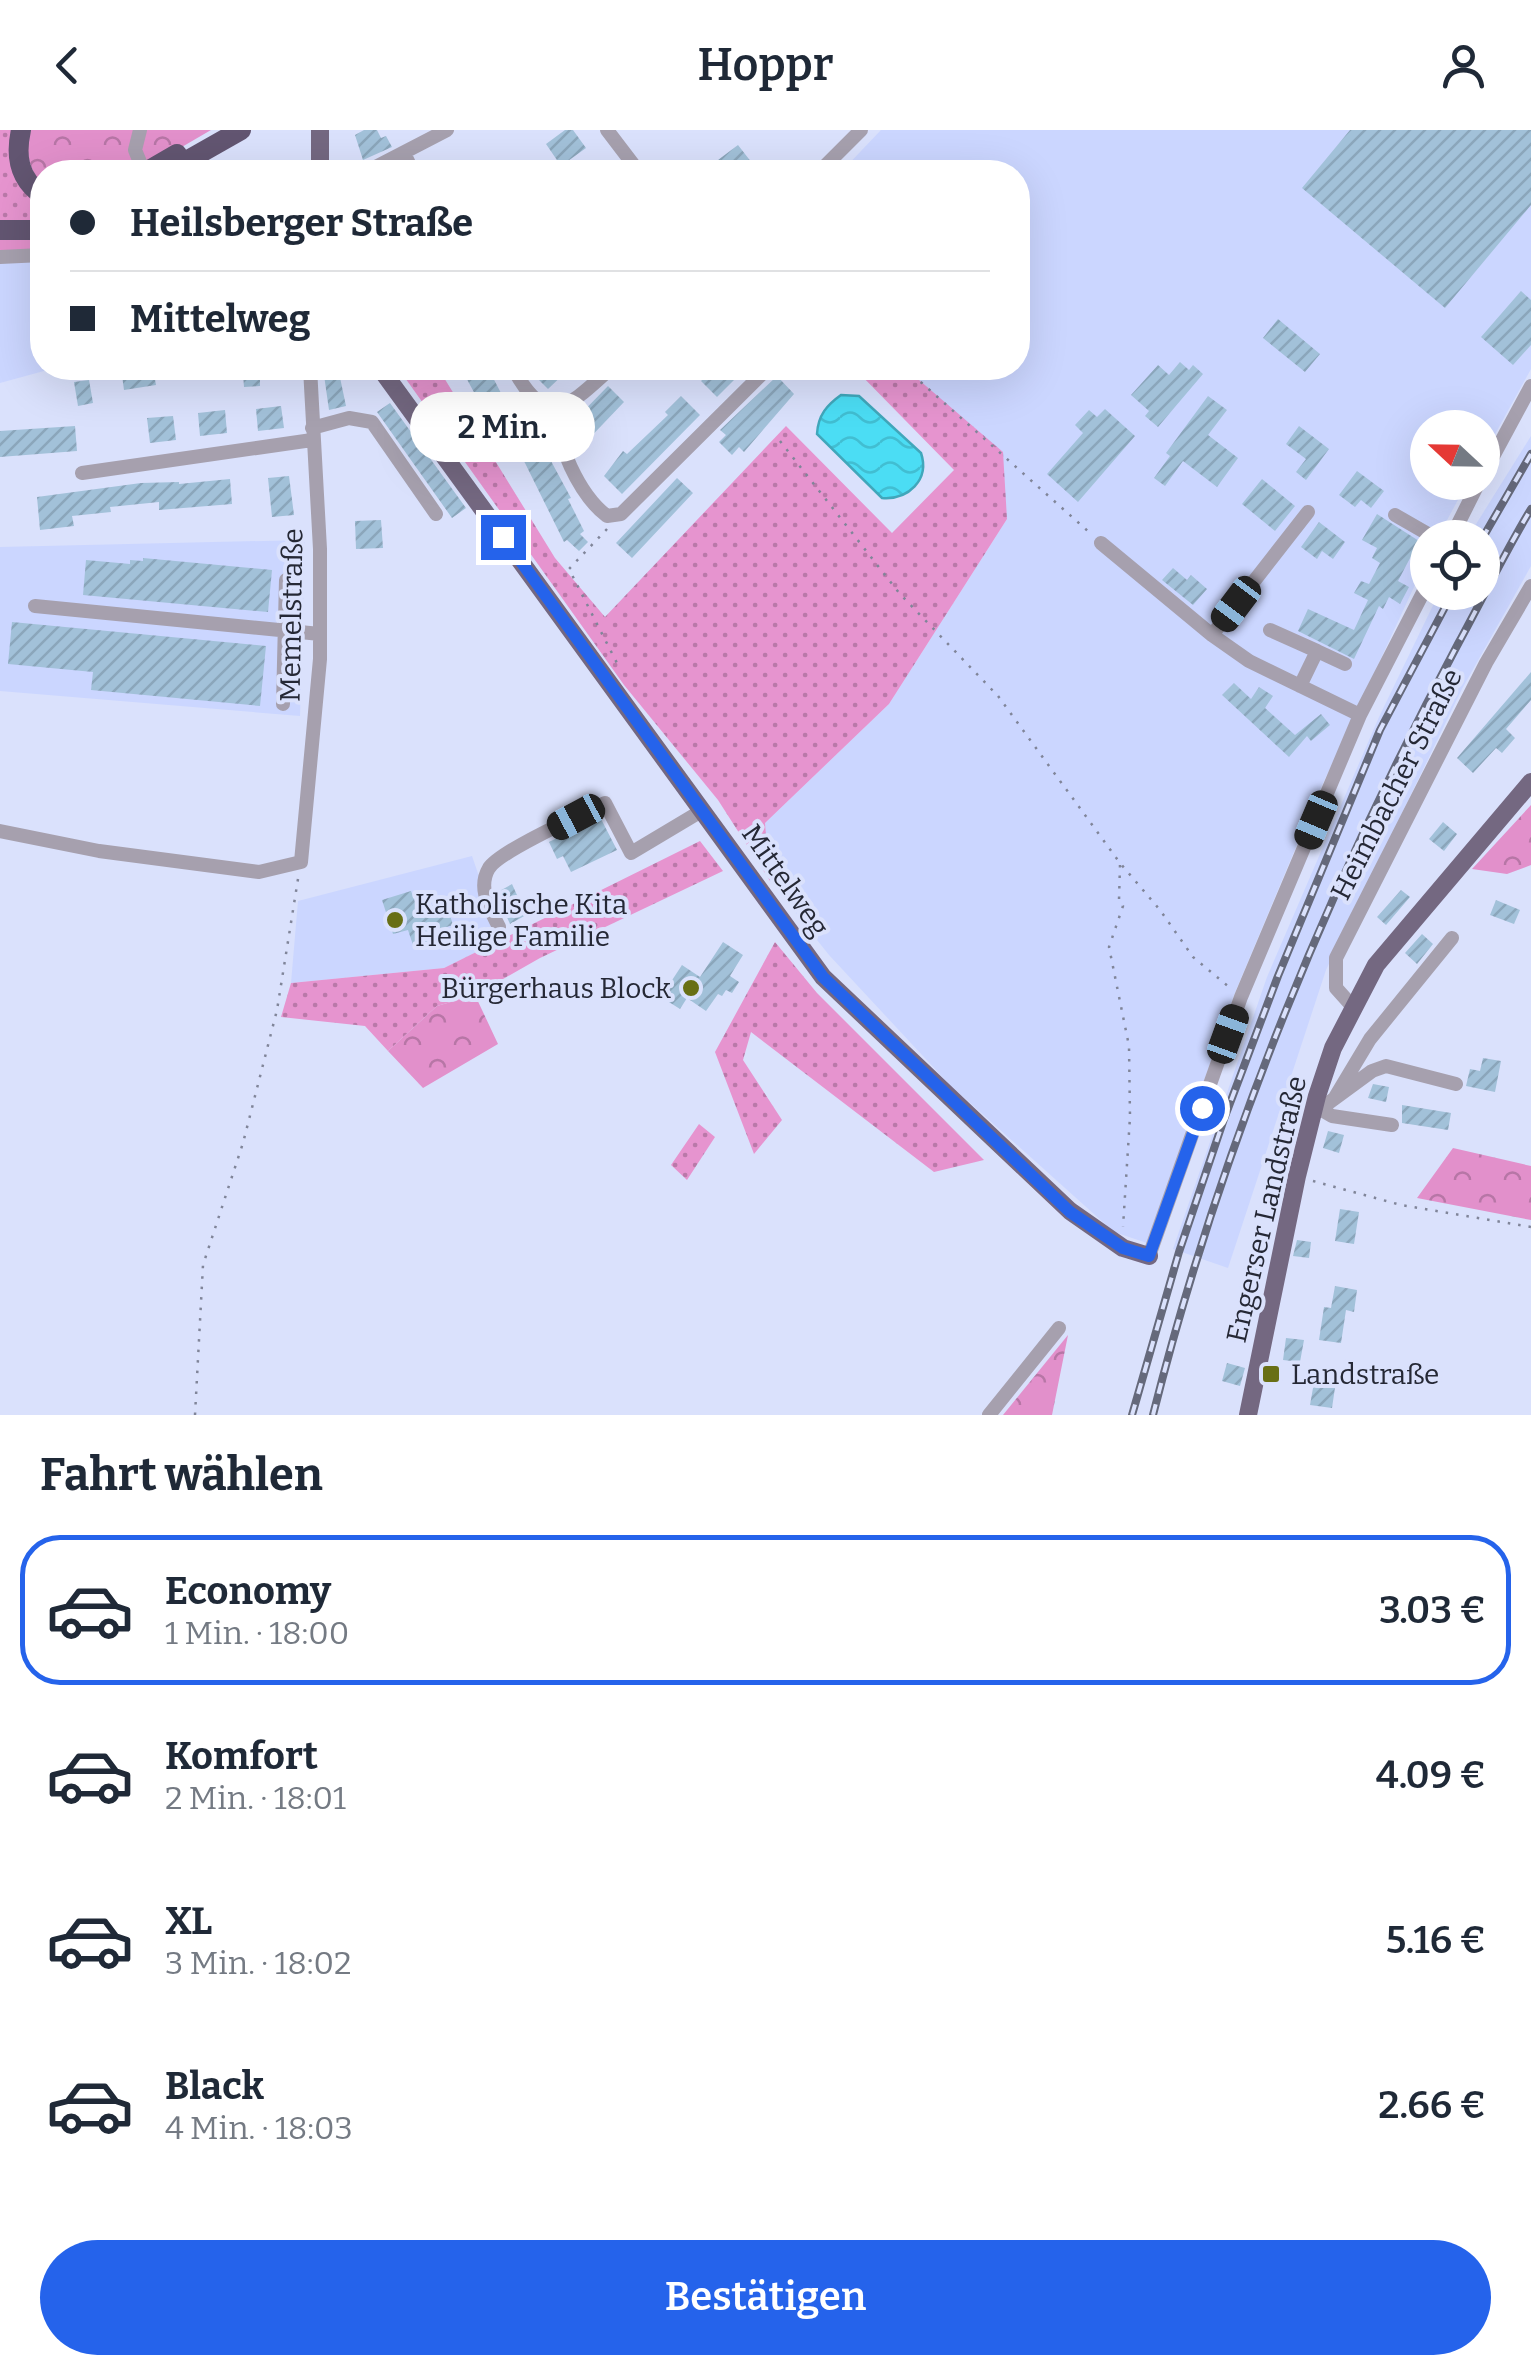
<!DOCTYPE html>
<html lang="de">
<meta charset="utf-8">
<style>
body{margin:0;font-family:Bitter,serif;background:#f6f6f7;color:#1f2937;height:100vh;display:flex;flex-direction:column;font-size:38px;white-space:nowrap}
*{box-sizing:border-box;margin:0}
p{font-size:32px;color:#747a83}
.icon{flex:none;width:55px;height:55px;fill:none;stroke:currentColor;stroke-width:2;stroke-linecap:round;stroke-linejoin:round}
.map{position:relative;height:1285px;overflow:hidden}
.side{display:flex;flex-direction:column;background:#fff;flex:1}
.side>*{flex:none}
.top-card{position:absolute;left:30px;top:30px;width:1000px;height:220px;border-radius:40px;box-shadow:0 10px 40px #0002;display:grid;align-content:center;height:220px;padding:0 40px;background:#fff}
.needle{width:65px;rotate:292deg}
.controls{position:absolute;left:1410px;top:280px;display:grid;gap:20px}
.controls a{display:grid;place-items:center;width:90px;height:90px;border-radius:50%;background:#fff;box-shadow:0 10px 40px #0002;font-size:50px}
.end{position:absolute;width:45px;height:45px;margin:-22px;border:12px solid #2563eb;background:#fff;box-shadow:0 0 0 5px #fff}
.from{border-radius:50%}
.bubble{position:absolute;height:70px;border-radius:35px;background:#fff;box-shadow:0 10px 40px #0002;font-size:32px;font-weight:600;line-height:70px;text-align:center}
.car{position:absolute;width:30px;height:60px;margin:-30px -15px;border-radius:12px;box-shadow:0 0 8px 2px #0007;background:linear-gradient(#222 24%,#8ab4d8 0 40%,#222 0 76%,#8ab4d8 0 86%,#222 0)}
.top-card b{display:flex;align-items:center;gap:35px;height:95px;font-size:38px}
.top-card b+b{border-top:2px solid #e0e1e3}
.top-card i{width:25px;height:25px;background:#1f2937}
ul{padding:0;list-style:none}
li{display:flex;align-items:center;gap:30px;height:150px;margin:0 20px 15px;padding:0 20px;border:5px solid transparent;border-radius:40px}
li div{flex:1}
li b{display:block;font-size:38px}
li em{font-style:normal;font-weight:600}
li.current{border-color:#2563eb}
li>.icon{width:90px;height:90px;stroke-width:1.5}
h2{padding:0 40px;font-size:45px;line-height:120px}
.primary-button{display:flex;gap:20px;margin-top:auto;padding:20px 40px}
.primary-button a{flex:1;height:115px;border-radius:60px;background:#2563eb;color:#fff;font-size:40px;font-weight:600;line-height:115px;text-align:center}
header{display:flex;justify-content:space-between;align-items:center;height:130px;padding:0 40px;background:#fff;font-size:45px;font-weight:600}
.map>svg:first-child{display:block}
</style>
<header><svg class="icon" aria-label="back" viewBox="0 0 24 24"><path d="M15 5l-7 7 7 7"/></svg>Hoppr<svg class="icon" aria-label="person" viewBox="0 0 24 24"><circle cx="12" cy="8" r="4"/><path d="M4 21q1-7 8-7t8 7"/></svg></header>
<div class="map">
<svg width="1531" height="1285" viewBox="0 0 1531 1285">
<defs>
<pattern id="grass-dots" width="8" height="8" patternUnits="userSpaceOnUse" patternTransform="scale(2.5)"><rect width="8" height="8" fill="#e694cf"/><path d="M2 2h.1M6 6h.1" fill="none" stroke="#ba79a9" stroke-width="1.8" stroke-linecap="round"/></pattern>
<pattern id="forest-crowns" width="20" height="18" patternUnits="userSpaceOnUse" patternTransform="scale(2.5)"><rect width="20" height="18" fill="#e290cb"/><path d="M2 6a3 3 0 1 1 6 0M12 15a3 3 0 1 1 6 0" fill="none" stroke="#b776a6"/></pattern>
<pattern id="water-waves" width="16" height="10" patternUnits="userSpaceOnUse" patternTransform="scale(2.5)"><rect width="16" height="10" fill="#4bddf4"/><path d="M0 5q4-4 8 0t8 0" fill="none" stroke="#41bed2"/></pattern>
<pattern id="building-hatch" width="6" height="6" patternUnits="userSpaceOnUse" patternTransform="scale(2.5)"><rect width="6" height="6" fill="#a2c1d9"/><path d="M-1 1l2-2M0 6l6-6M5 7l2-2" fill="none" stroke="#8ba6bb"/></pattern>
</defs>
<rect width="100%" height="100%" fill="#dae1fc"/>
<path fill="#cbd6ff" d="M881,0H1531V239L1483,326L1482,298H1428V352L1467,353L1438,407L1428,408L1427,429L1319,662L1234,865L1147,1113L1114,1102L949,954L829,825L770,751L765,693L889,574L1007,389L915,249L905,238H1018V42H841Z
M42,129V238H55L0,253V130Z
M1531,306V436L1462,559L1326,840L1228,1138L1173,1119L1267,847L1379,587L1439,463L1482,462V408L1468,407Z
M305,410L300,586L0,561V417Z
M472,726L501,810L444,838L291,853L298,771Z"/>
<path fill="url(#grass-dots)" d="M0,0H15L42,74V92L0,93Z
M398,238H438L555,428L605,487L786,296L892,403L954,340L854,238H905L1003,322L1007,389L889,574L765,693L770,751L718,670L624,555Z
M700,711L723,741L540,828L475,865L437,876L388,921L365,896L281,887L291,853L444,838Z
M775,812L817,863L984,1030L934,1042L751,902L743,930L782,990L754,1024L715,922Z
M699,994L715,1007L687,1050L671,1035Z"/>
<path fill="url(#forest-crowns)" d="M31,0H211L139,42H42V55C29,40 24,20 31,0Z
M0,107H42V129L0,130Z
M1531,675V735L1507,744L1472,739Z
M475,865L498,914L423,958L388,921L437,876Z
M1453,1018L1531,1036V1090L1417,1068Z
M1068,1205L1052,1285H1003Z"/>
<path fill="url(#water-waves)" stroke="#40a7bb" stroke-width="2.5" d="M841,265L859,266L921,323C930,350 908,370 882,368L817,304C818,285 827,275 841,265Z"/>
<path fill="url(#building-hatch)" d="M364,0H377L381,8L386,6L392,17L363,30L355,5Z
M565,0H573L586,18L561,36L546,14Z
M1350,0H1531V75L1445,178L1302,58Z
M738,15L759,42H728L718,30Z
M1521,161L1531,170V215L1513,235L1481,207Z
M1278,189L1320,224L1305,242L1263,208Z
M1180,232L1189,240L1193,235L1203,244L1158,297L1145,286L1149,281L1131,265L1158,235L1169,245Z
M121,238H153L156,255L124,260Z
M323,238H338L346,276L329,280Z
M471,238H488L517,294L522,292L538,324L545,320L571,368L568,369L584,401L580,404L588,412L579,421L567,410L564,412L523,329L518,331L500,300L489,290L463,242Z
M538,238H570L548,259L532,243Z
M714,238H746L717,267L701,251Z
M260,243V256L244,257L243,244Z
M777,246L794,264L744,322L739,317L732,325L719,312L726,305L720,300Z
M89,250L93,273L78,276L74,252Z
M608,256L624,272L582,316L570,304L568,297Z
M681,266L700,285L622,364L604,346L623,321L627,324L668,285L665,282Z
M1208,266L1227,280L1208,305L1238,328L1217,357L1183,331L1165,356L1154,348L1170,326L1166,323Z
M390,273L466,378L452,388L377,282Z
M281,276L284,298L258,301L256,279Z
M1105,279L1135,306L1078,372L1047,344L1083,303L1075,295L1089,280L1097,287Z
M225,280L227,303L200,306L198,283Z
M173,286L176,310L150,313L147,288Z
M75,296L77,321L0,327V301Z
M1299,296L1329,319L1306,350L1296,342L1306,329L1286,314Z
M1357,341L1384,361L1371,378L1361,370L1355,377L1339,365Z
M289,346L294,385L272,387L268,348Z
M677,348L693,363L632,428L616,413Z
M230,349L232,374L159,380V372L110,377L111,382L72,386L74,396L40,400L37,367L141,353L179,352V354Z
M1262,349L1295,376L1275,401L1242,374Z
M1377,384L1419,411L1398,451L1409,457L1400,474L1389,467L1383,479L1379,476L1354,529L1298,501L1308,479L1354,500L1368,470L1354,463L1361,451L1369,454L1380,433L1372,428L1377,418L1362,410Z
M381,390L383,418L356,419L355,391Z
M1319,392L1345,412L1333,429L1322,421L1317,429L1301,417Z
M143,428L272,440L268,482L83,465L86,430L130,434V430L143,431Z
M1173,438L1187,450L1191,445L1207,459L1193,475L1162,450Z
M12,492L266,516L260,576L91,560L93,542L8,534Z
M1531,542V570L1506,599L1515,608L1502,623L1496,618L1473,643L1457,628Z
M1234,553L1251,569L1259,557L1273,566L1265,578L1295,605L1321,584L1330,595L1311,611L1307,606L1289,627L1222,565Z
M600,687L617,720L571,742L563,726L557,729L549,712Z
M1443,692L1457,704L1444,721L1429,709Z
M512,754L526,785L510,794L496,763Z
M1401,760L1410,767L1386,795L1377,787Z
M411,761L418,780L441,772L443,780L448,779L453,795L440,799L441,804L427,809L428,813L414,818L408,800L393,804L382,770Z
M1496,770L1520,780L1514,794L1490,785Z
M1422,804L1433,814L1417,834L1405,823Z
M723,812L743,825L730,846L739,852L732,863L726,860L722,866L718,864L706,881L687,868L680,879L661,867L682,835L700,847Z
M1483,928L1501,931L1495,962L1466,956L1470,939L1480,941Z
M1373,954L1389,957L1386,972L1368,968Z
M1402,975L1451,983L1448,1000L1402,993Z
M1328,1001L1344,1005L1339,1023L1323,1018Z
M1340,1079L1359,1082L1354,1114L1335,1111Z
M1297,1110L1311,1112L1309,1128L1293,1126Z
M1248,1124L1264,1126L1261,1143L1246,1140Z
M1335,1156L1357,1160L1354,1182L1346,1180L1341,1213L1319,1210L1324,1177L1331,1178Z
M1286,1208L1304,1210L1300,1232L1283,1230Z
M1227,1233L1245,1238L1240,1256L1222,1251Z
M1316,1241L1337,1244L1332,1278L1310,1275Z"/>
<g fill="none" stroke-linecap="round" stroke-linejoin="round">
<path stroke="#808599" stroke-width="2.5" stroke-dasharray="2.5 8" stroke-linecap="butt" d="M905,238L1090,403
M780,311L900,464L998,566L1120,733L1160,780L1193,827L1229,857
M607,399L569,439L620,539
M1120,735L1119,770L1123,776L1109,817L1129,916L1130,987L1123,1097
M1313,1051L1401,1075L1531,1097
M195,1285L203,1135L243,1013L277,880L298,749"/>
<path stroke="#a6a0ae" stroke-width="14" d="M140,0L135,20L144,42
M607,0L639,42
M404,23L413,42
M366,42L447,0
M819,42L861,0
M0,127L42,125
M513,238C547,302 569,276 611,238
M554,278C557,313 578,364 607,386L621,384L768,238
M312,298L349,288L372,292L436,384
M82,343L312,310
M1482,347L1531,256
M1395,385L1435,408
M1451,408L1479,352
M1101,413L1212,505L1249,531L1360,585
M35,476L320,504
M1270,500L1317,521L1300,556
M1212,505L1308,382
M1317,521L1345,534
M283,574L286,450
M0,701L99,721L259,742L301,732L320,529V419L310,238
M499,797C490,779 477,758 489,738C501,720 583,684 605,673L631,723L703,680
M1353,877L1336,858V828L1486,533L1531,456
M1334,969L1370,909L1452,808
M1320,979L1332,986L1392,995
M1312,985L1372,941L1386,936L1456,954
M1149,1126L1241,867L1360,585L1428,453
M989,1285L1059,1198"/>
<path stroke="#746881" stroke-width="18" d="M320,42V0
M380,238L823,847L1070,1081L1123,1118L1149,1126
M1248,1285L1297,1046L1317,966L1333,918L1376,835L1531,652"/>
<path stroke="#625571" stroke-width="20" d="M21,0C15,27 19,49 42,65
M146,42L177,24
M167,42L241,0
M0,100H42"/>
<g stroke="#65697b" stroke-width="8">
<path id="rail" d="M1482,409L1531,324
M1132,1285L1179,1122L1224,989L1278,846L1380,600L1453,462
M1153,1285C1221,1015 1328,757 1459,512C1483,468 1505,422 1531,379"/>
</g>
<use href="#rail" stroke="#dae1fc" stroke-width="4" stroke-dasharray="11" stroke-linecap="butt"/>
</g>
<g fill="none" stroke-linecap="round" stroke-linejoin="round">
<path stroke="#2563eb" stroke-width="12" d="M503,407L823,847L1070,1082L1123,1118L1149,1126L1202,978"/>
</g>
<g fill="#686f15" stroke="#dae1fc" stroke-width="4">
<circle cx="395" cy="790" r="10"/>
<circle cx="691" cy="858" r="10"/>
<rect x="1261" y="1234" width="20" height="20" rx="5"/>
</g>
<g text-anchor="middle" stroke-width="8" stroke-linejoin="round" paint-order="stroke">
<g font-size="28" fill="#252835" stroke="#dae1fc">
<text transform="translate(291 485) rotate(-89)" y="10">Memelstraße</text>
<text transform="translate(1396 654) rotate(-63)" y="10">Heimbacher Straße</text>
<text transform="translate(786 750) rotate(55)" y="10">Mittelweg</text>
<text transform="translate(1266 1079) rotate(-77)" y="10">Engerser Landstraße</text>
</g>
<g font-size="28" fill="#252835" stroke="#dae1fc" text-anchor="start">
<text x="415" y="784">Katholische Kita<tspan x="415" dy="32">Heilige Familie</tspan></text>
<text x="671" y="868" text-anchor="end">Bürgerhaus Block</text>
<text x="1291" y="1254">Landstraße</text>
</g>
</g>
</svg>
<div class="controls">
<a><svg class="needle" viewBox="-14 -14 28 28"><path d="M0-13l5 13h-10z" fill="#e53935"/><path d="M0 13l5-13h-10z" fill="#747a83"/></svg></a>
<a><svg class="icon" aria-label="locate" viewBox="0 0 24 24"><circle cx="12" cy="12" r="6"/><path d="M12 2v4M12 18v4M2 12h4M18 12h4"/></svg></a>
</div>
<i class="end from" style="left:1202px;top:978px"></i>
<i class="end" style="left:503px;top:407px"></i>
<div class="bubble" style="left:410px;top:262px;width:185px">2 Min.</div>
<i class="car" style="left:1236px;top:474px;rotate:217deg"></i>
<i class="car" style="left:576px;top:687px;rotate:242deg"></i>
<i class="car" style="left:1316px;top:690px;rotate:203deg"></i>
<i class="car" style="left:1228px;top:904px;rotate:20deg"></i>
<div class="top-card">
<b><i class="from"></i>Heilsberger Straße</b>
<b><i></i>Mittelweg</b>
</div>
</div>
<section class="side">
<h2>Fahrt wählen</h2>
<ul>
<li class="current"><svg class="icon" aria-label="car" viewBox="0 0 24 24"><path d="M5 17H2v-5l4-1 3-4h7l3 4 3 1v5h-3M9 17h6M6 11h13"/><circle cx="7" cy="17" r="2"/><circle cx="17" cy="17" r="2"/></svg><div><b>Economy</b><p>1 Min. · 18:00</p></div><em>3.03 €</em></li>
<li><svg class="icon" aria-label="car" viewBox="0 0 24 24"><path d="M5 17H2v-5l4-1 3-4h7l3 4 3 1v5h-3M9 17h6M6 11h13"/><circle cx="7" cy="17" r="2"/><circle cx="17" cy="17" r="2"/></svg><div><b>Komfort</b><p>2 Min. · 18:01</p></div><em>4.09 €</em></li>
<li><svg class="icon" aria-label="car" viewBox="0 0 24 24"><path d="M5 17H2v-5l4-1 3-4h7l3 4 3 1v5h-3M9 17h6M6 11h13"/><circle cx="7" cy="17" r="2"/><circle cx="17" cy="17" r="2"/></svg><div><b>XL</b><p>3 Min. · 18:02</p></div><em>5.16 €</em></li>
<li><svg class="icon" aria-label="car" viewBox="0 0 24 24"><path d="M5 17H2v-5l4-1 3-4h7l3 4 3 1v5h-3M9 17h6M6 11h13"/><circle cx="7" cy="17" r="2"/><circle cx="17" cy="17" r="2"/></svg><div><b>Black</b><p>4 Min. · 18:03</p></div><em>2.66 €</em></li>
</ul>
<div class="primary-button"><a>Bestätigen</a></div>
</section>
